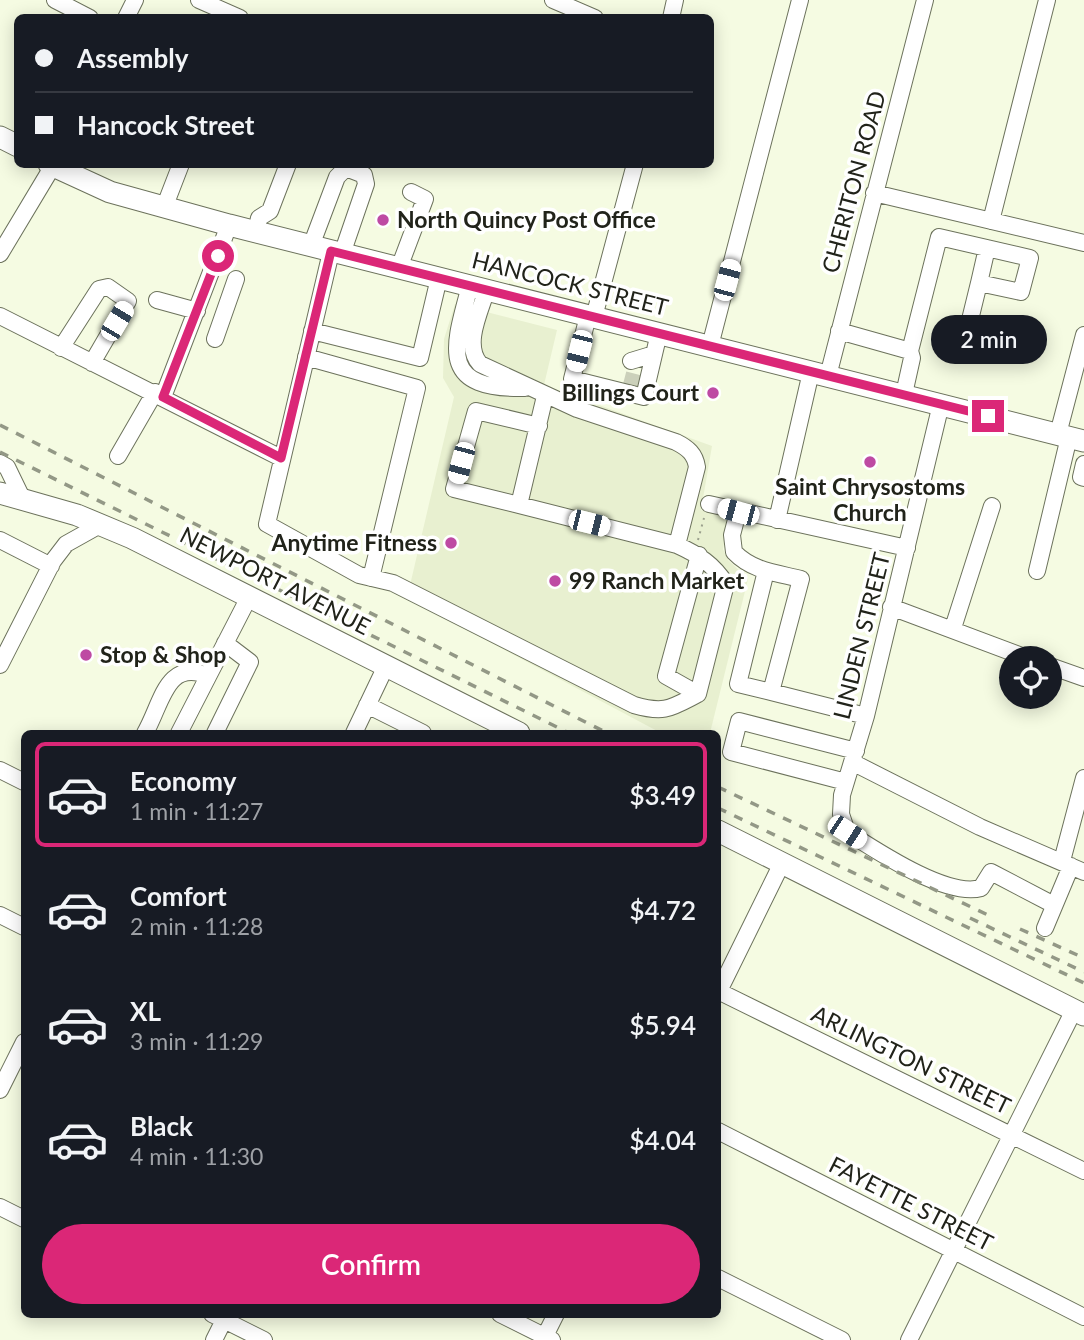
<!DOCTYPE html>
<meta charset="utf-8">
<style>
body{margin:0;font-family:Lato,sans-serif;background:#20242c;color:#f1f3f6;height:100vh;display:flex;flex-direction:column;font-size:26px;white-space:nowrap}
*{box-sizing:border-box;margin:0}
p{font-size:23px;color:#9ea1a6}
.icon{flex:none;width:38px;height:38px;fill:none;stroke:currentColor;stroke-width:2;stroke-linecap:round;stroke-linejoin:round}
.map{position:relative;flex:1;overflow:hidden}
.drawer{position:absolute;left:21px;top:730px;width:700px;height:588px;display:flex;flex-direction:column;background:#171b24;border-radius:10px;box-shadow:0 4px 18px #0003}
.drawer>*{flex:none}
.banner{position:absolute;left:14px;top:14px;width:700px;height:154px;border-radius:10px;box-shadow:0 4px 18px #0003;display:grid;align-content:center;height:154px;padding:0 21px;background:#171b24}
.fabs{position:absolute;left:999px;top:646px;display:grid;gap:14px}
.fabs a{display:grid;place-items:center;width:63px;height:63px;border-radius:50%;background:#171b24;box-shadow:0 4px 18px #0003;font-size:35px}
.end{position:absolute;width:32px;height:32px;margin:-16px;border:9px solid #db2777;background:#fff;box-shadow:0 0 0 4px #fff}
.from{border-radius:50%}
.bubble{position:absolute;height:49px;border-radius:24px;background:#171b24;box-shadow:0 4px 18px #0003;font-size:23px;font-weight:600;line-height:49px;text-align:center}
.car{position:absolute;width:21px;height:42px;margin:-21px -10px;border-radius:9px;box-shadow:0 0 5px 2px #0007;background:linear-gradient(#fff 24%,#345 0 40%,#fff 0 76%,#345 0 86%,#fff 0)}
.banner b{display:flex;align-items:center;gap:24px;height:66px;font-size:26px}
.banner b+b{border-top:2px solid #363941}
.banner i{width:18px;height:18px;background:#f1f3f6}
ul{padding:12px 0 0;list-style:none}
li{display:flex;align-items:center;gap:21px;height:105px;margin:0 14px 10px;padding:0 7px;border:4px solid transparent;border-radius:10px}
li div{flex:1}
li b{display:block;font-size:26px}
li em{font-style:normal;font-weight:600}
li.current{border-color:#db2777}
li>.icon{width:63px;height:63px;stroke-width:1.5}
.action{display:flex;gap:14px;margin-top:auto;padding:14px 21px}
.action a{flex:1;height:80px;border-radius:42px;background:#db2777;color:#fff;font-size:28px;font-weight:600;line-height:80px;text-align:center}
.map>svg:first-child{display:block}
</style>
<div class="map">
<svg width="1084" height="1340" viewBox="0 0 1084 1340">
<rect width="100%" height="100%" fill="#f5fbe2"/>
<path fill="#e8f0d0" d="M455,304L557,330L544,385L712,446L701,510L729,518L723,549L728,560L748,579L710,733H661L407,598L454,397L443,378L444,339Z"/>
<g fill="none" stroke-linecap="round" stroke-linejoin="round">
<path stroke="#cbd0ba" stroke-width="16" stroke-dasharray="16 8" stroke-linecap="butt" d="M630,389L637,362"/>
<g stroke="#6c725c" stroke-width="18">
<path id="minor" d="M55,0L90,18
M199,0L240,18
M553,0L595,18
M126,18L135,0
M671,18L675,0
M874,193L1084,243
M164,208L181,164
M991,221L1047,0
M256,232L259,218L270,211L288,164
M311,246L337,177L346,168L364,175L366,184L342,254
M331,252L267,524L359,575L393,583L634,705C665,714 671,708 698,694
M0,254L54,164
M399,268L425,199L411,192
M470,286C453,348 438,390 525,388
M487,289C480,312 463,345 480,364L577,409L676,442C688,448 695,454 697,467L677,545L519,505L545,396
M157,300L197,311
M0,316L281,458
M588,316L572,379L644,397L659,333
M594,317L635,164
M968,328L979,283
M312,331L420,358L439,278
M839,331L910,351
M215,339L236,279
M710,346L800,0
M61,348L99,289L108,287L128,301L92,363
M306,357L417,388L371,578
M631,361L654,354
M828,376L925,0
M904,394L912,358L910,351L939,237L1030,258L1021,292L979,283L987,248
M163,397L229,225
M941,404L866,716L842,795L841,814L847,832C877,851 947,898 981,888L991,872L1054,905
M1058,434L1084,335
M118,456L155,392
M0,463L7,467L22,498
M1084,464L1081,477L1084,478
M709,504L907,548
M519,505L454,489L476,411L539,426
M738,512L732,535L734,552C752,571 777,573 801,579L771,692L738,684L766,571
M777,520L811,372
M0,540L51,566
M677,545C699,555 713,564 726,584L698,694L666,676L699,555
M1037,571L1069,437
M891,607L1027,658
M953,628L992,506
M0,665L53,561L66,544L100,525
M1050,666L1084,678
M771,692L866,716
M367,705L423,733
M145,733C162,704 166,658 208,676
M179,733L249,597
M215,733L250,662L225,643
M354,733L386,666
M852,762L980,827L1084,872
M0,770L24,782
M846,782L731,752L739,721L856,751
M1062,861L1084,778
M0,915L24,927
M1045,928L1071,866
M718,991L1084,1171
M718,993L782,863
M0,1090L24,1042
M718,1131L1084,1317
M0,1207L24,1219
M718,1278L842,1340
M212,1314L264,1340
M500,1314L552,1340
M214,1340L227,1314
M543,1340L556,1314
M909,1340L1074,1010"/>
</g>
<g stroke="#6c725c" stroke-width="23">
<path id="major" d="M0,137L18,146
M49,164L110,192L229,225L1084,441
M0,493L77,515L132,538L519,733
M718,831L1084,1015"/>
</g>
<path stroke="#9ba08d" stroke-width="2" stroke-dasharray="2 5" stroke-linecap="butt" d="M698,540L704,518"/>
<use href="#minor" stroke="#fff" stroke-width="16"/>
<use href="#major" stroke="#fff" stroke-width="21"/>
<path stroke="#939886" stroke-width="3.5" stroke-dasharray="9 9" stroke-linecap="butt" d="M0,425L607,733
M0,452L569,733
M718,787L988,915
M718,808L1084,983
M970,918L1084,972
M1020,929L1084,958"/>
</g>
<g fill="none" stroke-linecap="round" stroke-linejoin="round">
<path stroke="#db2777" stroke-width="9" d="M218,256L163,397L281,458L331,251L988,416"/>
</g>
<g fill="#be4aa3" stroke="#fff" stroke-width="2.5">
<circle cx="383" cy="220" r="7"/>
<circle cx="713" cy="393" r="7"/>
<circle cx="870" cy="462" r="7"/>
<circle cx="451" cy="543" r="7"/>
<circle cx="555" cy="581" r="7"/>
<circle cx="86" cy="655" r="7"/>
</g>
<g text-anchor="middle" stroke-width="7" stroke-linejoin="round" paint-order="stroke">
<g font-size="23" fill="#21231a" stroke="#fff">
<text transform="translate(854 182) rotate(-75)" y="8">CHERITON ROAD</text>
<text transform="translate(570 284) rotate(14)" y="8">HANCOCK STREET</text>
<text transform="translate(275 581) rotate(27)" y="8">NEWPORT AVENUE</text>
<text transform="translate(862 636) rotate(-76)" y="8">LINDEN STREET</text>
<text transform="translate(911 1060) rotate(26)" y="8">ARLINGTON STREET</text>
<text transform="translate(911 1204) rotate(27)" y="8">FAYETTE STREET</text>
</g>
<g font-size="23" font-weight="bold" fill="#21231a" stroke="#fff" text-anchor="start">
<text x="397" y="228">North Quincy Post Office</text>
<text x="699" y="401" text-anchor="end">Billings Court</text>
<text x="870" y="495" text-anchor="middle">Saint Chrysostoms<tspan x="870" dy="26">Church</tspan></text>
<text x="437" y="551" text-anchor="end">Anytime Fitness</text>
<text x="569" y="589">99 Ranch Market</text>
<text x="100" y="663">Stop &amp; Shop</text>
</g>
</g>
</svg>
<div class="fabs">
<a><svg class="icon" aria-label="locate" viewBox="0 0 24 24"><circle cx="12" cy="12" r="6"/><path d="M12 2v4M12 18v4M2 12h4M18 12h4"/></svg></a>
</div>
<i class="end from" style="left:218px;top:256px"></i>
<i class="end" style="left:988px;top:416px"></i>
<div class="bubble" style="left:931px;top:315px;width:116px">2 min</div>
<i class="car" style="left:727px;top:280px;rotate:15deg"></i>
<i class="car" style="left:117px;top:321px;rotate:31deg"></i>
<i class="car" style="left:579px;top:351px;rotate:194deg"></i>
<i class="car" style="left:461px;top:463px;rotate:195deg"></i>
<i class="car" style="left:738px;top:512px;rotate:285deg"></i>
<i class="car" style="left:589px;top:523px;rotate:104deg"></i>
<i class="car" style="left:847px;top:832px;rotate:123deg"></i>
<div class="banner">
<b><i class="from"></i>Assembly</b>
<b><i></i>Hancock Street</b>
</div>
<section class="drawer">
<ul>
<li class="current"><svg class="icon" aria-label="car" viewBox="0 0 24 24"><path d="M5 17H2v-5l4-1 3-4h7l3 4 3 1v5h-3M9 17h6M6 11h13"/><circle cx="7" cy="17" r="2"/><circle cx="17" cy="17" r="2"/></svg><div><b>Economy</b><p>1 min · 11:27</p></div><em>$3.49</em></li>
<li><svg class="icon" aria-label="car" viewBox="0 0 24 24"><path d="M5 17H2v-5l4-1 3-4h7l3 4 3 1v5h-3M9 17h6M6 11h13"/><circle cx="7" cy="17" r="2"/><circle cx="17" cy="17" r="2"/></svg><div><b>Comfort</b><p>2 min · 11:28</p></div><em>$4.72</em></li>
<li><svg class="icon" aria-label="car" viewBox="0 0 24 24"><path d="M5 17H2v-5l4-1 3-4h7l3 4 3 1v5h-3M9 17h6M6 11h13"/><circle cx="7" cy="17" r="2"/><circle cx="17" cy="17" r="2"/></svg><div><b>XL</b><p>3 min · 11:29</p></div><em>$5.94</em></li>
<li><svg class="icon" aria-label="car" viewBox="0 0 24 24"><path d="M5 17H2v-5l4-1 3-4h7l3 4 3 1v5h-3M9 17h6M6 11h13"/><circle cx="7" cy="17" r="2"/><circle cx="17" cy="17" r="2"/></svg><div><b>Black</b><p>4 min · 11:30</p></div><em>$4.04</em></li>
</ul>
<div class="action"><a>Confirm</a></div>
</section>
</div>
